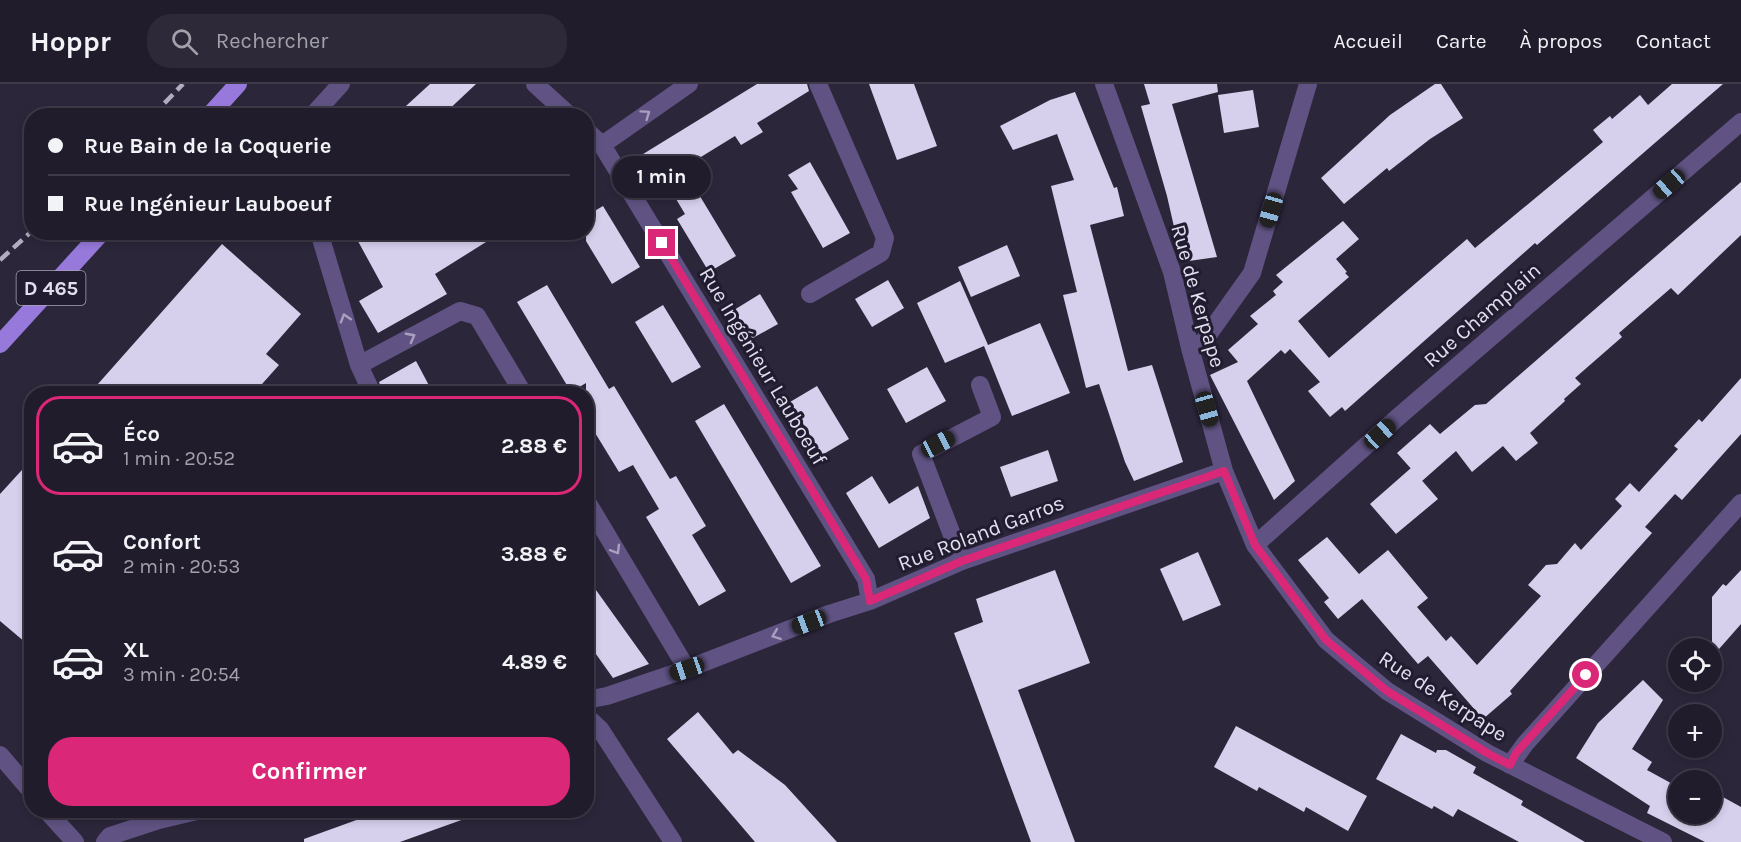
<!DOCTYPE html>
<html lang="fr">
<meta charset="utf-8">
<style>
body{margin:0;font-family:Karla,sans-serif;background:#2d2938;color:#f1f3f6;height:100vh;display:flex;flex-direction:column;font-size:22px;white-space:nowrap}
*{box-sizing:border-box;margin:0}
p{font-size:20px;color:#a2a1a9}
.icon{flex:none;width:33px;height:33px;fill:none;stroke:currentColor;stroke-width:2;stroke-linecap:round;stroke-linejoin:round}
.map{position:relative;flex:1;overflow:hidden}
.side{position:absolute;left:24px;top:302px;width:570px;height:432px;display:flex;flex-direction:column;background:#211c2c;border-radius:24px;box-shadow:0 3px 9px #0003,0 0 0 2px #3e3a48}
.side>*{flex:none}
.guide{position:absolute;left:24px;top:24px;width:570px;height:132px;border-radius:24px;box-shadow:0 3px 9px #0003,0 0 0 2px #3e3a48;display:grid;align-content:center;height:132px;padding:0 24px;background:#211c2c}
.fabs{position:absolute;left:1668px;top:554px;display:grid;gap:12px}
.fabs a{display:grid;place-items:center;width:54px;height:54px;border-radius:50%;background:#211c2c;box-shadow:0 3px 9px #0003,0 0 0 2px #3e3a48;font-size:30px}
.end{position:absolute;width:27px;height:27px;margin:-14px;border:8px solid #db2777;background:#fff;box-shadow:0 0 0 3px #fff}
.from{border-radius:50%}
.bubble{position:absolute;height:42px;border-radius:21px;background:#211c2c;box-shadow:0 3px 9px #0003,0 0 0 2px #3e3a48;font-size:20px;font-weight:700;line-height:42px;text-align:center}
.car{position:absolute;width:18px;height:36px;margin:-18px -9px;border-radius:8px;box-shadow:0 0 4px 2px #0007;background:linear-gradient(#222 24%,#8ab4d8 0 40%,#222 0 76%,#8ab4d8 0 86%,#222 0)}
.guide b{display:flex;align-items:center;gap:21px;height:57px;font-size:22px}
.guide b+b{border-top:2px solid #3e3a48}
.guide i{width:15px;height:15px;background:#f1f3f6}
ul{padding:10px 0 0;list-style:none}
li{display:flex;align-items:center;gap:18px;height:99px;margin:0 12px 9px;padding:0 12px;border:3px solid transparent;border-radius:24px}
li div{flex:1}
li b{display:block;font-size:22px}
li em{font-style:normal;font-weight:700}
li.current{border-color:#db2777}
li>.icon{width:54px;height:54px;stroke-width:1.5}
.primary-button{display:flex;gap:12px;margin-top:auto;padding:12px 24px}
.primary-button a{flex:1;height:69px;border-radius:24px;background:#db2777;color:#fff;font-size:24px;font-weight:700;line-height:69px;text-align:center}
header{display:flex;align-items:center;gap:36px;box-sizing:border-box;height:84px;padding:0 30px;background:#211c2c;border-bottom:2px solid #3e3a48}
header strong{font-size:28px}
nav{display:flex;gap:33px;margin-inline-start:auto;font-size:21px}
.search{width:420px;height:54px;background:#2d2938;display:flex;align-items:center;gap:15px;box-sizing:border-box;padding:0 21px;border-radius:24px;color:#a2a1a9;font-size:22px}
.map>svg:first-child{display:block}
</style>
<header>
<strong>Hoppr</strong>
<div class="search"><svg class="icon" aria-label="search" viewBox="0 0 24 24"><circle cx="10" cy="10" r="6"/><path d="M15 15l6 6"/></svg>Rechercher</div>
<nav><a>Accueil</a><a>Carte</a><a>À propos</a><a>Contact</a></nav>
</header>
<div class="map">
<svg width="1741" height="758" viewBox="0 0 1741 758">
<rect width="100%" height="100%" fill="#2c263b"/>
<path fill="#d7d0ed" d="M430,0H476L442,32H395Z
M757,0H807L809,7L757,39L763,48L741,61L735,52L683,84L736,172L709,188L677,135L685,130L660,88L641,98L635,75Z
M869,0H914L937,62L897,76Z
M1144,0H1217L1218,8L1172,20L1217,173L1182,178L1167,112L1141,22L1150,20Z
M1435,0H1441L1463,34L1430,55L1389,87L1387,84L1344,120L1321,94L1390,31Z
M1672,0H1723L1537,161L1535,159L1345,327L1342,323L1330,333L1308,307L1320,298L1290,265L1285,270L1281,266L1247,297L1295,397L1274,416L1210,291L1238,278L1228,266L1258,240L1250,232L1276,211L1273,207L1283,198L1276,191L1343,137L1359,155L1336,175L1347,188L1345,189L1349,193L1298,237L1329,274L1467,155L1475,164L1603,58L1593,46L1610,32L1612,35L1640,11L1648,21Z
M1253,6L1259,43L1224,49L1218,11Z
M1075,8L1114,104L1117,103L1124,132L1090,141L1128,287L1152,281L1183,378L1134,397L1125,378L1099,300L1086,304L1063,211L1077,208L1051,102L1074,96L1057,50L1013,66L1000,42L1050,16Z
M810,78L850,149L823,164L791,108L798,105L788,91Z
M1741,98V151L1678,211L1671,204L1619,249L1622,253L1575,294L1581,300L1564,315L1565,317L1530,349L1538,359L1516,377L1503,362L1472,388L1456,367L1422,397L1397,369L1430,340L1440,350L1475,321L1486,320Z
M603,122L640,183L612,200L586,157V132Z
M353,148H502L435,190L447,210L378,249L359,217L383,203Z
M222,160L301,230L266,270L279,281L254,309H90Z
M1007,161L1020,192L971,213L958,183Z
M888,196L904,224L872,243L855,215Z
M960,197L988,261L1040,239L1070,309L1012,332L984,262L945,279L917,219Z
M547,201L609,305L614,302L670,395L676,392L706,442L692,451L726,507L699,522L646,433L659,425L633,381L619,388L586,334V299L571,308L517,218Z
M760,210L778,240L751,255L734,226Z
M663,221L701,283L672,299L635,238Z
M416,277L433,309H383L379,298Z
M927,283L946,317L906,339L887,305Z
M1741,294V350L1682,416L1675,410L1645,443L1652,449L1510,607L1512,610L1483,635L1428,572L1418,580L1362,515L1338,535L1324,518L1329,514L1298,476L1327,453L1359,490L1388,466L1428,514L1417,523L1446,557L1451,552L1477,581L1541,512L1528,501L1546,481L1557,480L1575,459L1581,466L1622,422L1615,415L1630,399L1639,408L1678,365L1674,362L1699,335L1702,338Z
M817,302L849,355L822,371L790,318Z
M724,320L821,482L791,499L695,337Z
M1048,366L1058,397L1011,413L1000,383Z
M32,375V564L0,537V410Z
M1411,384L1438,415L1396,450L1370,420Z
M872,392L889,420L918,402L930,434L879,464L846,409Z
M1198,468L1221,521L1183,537L1160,485Z
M1055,486L1090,579L1018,606L1075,758H1031L954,549L983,538L976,515Z
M1741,486V540L1712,573V513L1723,500L1726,502Z
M586,492L611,527L649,580L613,594L586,556Z
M1643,596L1663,616L1632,665L1652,678L1647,686L1678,703V729H1712V707L1741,723V758H1705L1647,729L1650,722L1576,674L1598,639Z
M698,628L733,670L738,666L785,701L837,758H755L667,655Z
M1236,642L1367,712L1348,747L1306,723L1304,728L1259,703L1257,707L1214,683Z
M1401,650L1436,669L1437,666H1446L1476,683L1473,689L1523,717L1521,721L1585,758H1519L1458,725L1453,733L1434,722L1432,725L1376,695Z
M384,726H480L481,729L400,758H304V755Z"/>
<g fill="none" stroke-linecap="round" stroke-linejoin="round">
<path stroke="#605383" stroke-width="18" d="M535,0L570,32
M1104,0L1172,188L1190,264L1224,387L1255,461L1326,556L1387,607L1487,669L1663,758
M312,32L341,0
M586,46L602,61L866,495L870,517
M602,61L689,0
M319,148L359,281L372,309
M810,210L881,169L885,154L818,0
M1190,264L1203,258L1252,189L1308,0
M359,281L460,227L477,232L523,309
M586,416L687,585
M1255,461L1397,334L1741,38
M962,477L921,370L992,333L980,301
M586,616L607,612L687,585L829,530L870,517L962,477L1224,387
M586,632L600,645L673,758
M0,671L32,708
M1510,681L1525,660L1741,419
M46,726L75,758
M105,758L110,752L159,736L201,726"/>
<path stroke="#9679db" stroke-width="18" d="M209,32L238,0
M0,260L102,148"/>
<path stroke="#b1adbe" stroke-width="4.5" stroke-dasharray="12 6" stroke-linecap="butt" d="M152,32L183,0
M0,176L32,147"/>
</g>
<defs><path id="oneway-chevron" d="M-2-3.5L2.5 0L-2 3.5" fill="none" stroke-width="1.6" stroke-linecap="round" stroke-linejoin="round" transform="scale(1.5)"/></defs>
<g stroke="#a8a0be">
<use href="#oneway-chevron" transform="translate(646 30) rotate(-35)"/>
<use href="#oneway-chevron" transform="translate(345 234) rotate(-107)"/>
<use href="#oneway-chevron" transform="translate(411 253) rotate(-28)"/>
<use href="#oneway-chevron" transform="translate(616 466) rotate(59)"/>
<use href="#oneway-chevron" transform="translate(776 551) rotate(159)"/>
</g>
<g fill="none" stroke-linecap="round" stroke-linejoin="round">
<path stroke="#db2777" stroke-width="8" d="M662,159L866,495L870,517L962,477L1224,387L1255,461L1326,556L1387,607L1487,669L1510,681L1516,669L1586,591"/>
</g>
<g text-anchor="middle" stroke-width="6" stroke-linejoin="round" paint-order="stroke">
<rect fill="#221c31" stroke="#a8a4b5" stroke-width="1.5" x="16.5" y="187" width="69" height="34" rx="4.5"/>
<g font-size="20" font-weight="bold" fill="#e2dfee">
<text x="51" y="211">D 465</text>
</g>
<g font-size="21" fill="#e2dfee" stroke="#221c31">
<text transform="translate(1198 212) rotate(74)" y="7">Rue de Kerpape</text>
<text transform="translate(1482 231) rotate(-41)" y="7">Rue Champlain</text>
<text transform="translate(763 282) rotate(59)" y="7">Rue Ingénieur Lauboeuf</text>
<text transform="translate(981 449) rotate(-21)" y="7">Rue Roland Garros</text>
<text transform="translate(1443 612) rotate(33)" y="7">Rue de Kerpape</text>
</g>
</g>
</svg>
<div class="fabs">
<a><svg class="icon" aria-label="locate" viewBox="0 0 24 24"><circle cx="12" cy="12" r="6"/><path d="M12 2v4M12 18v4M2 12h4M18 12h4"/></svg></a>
<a>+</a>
<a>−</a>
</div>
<i class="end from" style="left:1586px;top:591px"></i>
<i class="end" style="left:662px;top:159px"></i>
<div class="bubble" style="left:612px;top:72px;width:99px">1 min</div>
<i class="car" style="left:1669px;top:100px;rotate:229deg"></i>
<i class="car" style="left:1271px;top:126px;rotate:196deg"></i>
<i class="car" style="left:1207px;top:325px;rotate:164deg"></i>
<i class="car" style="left:1380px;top:350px;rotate:48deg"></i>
<i class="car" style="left:938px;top:360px;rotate:62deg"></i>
<i class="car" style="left:809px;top:538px;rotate:249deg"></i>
<i class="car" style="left:687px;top:585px;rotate:251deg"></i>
<div class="guide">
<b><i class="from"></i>Rue Bain de la Coquerie</b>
<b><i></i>Rue Ingénieur Lauboeuf</b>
</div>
<section class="side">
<ul>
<li class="current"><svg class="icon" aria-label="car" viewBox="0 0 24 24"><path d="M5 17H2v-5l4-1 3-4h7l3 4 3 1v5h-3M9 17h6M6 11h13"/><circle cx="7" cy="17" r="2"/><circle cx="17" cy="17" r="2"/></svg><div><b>Éco</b><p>1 min · 20:52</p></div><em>2.88 €</em></li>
<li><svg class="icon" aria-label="car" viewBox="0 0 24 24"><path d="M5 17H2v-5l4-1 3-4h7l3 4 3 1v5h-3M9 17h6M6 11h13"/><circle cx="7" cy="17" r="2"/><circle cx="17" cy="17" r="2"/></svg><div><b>Confort</b><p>2 min · 20:53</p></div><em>3.88 €</em></li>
<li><svg class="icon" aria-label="car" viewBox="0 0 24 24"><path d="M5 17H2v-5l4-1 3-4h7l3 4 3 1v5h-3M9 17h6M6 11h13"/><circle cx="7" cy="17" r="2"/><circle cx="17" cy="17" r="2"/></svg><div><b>XL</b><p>3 min · 20:54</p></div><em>4.89 €</em></li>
</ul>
<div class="primary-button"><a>Confirmer</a></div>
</section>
</div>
